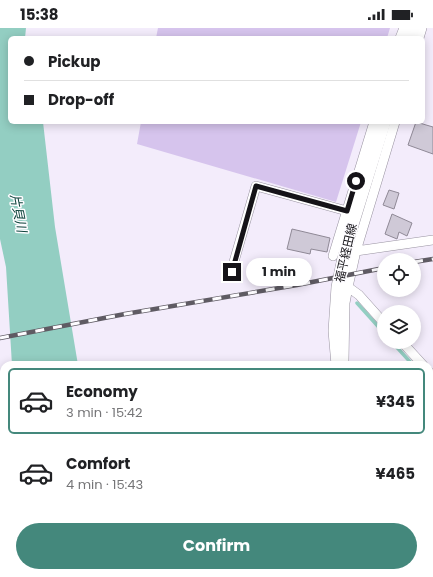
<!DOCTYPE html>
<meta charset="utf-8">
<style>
body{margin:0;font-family:Poppins,"Noto Sans JP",sans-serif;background:#f2f2f2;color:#202124;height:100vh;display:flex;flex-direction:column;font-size:15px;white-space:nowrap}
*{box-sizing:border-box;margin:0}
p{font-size:13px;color:#757577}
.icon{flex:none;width:22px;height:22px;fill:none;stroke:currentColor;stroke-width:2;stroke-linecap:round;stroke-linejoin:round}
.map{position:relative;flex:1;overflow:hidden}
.side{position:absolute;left:0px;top:333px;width:433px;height:216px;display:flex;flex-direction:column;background:#fff;border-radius:12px 12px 0 0;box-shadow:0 2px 10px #0003}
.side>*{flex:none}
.top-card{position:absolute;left:8px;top:8px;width:417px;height:88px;border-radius:6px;box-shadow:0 2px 10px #0003;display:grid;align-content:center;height:88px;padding:0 16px;background:#fff}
.fabs{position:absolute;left:377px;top:225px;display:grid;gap:8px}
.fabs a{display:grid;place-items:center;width:44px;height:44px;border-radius:50%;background:#fff;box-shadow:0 2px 10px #0003;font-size:20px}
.end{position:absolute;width:18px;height:18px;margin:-9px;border:5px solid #151318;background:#fff;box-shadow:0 0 0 2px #fff}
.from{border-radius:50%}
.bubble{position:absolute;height:28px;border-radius:14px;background:#fff;box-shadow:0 2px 10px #0003;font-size:13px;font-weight:700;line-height:28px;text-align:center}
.top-card b{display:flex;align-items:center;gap:14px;height:38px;font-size:15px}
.top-card b+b{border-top:1px solid #e0e0e0}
.top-card i{width:10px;height:10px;background:#202124}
ul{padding:7px 0 0;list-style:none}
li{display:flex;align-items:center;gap:12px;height:66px;margin:0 8px 6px;padding:0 8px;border:2px solid transparent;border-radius:6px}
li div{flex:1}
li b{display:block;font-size:15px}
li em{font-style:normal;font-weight:700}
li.active{border-color:#44887c}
li>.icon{width:36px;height:36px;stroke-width:1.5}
.action{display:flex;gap:8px;margin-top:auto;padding:8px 16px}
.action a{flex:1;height:46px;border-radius:24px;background:#44887c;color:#fff;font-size:16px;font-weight:700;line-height:46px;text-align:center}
.status{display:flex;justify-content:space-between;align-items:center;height:28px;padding:0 20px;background:#fff;direction:ltr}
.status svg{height:11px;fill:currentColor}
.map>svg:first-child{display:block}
</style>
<div class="status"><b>15:38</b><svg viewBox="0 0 49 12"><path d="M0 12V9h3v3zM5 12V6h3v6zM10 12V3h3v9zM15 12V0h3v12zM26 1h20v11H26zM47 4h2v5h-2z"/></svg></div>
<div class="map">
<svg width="433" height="549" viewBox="0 0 433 549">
<rect width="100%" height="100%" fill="#f3ecfb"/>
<path fill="#d6c4ed" d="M158,0H390L387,10H156Z
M141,94H361L336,174L137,116Z"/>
<path fill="#93cec2" d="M0,0H26L25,10H10V94H43L55,199L78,337H12L6,239L0,211Z
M28,545H132L133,549H30Z"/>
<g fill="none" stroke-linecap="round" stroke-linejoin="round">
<path stroke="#93cec2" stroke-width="3.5" d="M357,275L384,305
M392,314L413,337
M429,355L433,359"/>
</g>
<path fill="#cfc9d7" stroke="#8f8996" d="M416,94L433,99V126L408,117Z
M389,162L399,165L394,181L383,177Z
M392,186L412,195L407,208L399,204L397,211L385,206Z
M292,201L330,210L327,224L311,221L310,226L287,221Z"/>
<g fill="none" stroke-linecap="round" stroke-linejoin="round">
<g stroke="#9993a1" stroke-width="10">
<path id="minor" d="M400,10L404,0
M419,10L422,0
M356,223L433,212
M333,228L374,94
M231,244L256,158L347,183
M348,259L359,267L384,295
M402,314L423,337
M344,333L345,275L348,259L356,223L395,94
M429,344L433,348
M429,390H433
M185,545L186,549
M231,545L232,549
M259,545L261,549
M371,549L385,545"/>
</g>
<g stroke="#9993a1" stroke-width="12">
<path id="tertiary" d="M395,545L396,549"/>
</g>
<g stroke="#9993a1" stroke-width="14">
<path id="secondary" d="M409,10L412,0
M338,337L335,303L338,259L349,206L384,94"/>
</g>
<g stroke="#9993a1" stroke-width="16">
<path id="primary" d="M429,492H433
M0,493H4"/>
</g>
<use href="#minor" stroke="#fff" stroke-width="9"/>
<use href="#tertiary" stroke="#fff" stroke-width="11"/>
<use href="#secondary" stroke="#fff" stroke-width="13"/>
<use href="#primary" stroke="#fff" stroke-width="14"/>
<g stroke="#5f5b63" stroke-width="4.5">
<path id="rail" d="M414,234L433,231
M0,310L125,286L297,257L384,240"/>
</g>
<use href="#rail" stroke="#fdfcff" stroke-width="3" stroke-dasharray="9" stroke-linecap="butt"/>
</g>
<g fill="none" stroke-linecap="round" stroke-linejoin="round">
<path stroke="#151318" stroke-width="5" d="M232,244L256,158L347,183L356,153"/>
</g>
<g text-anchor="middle" stroke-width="3" stroke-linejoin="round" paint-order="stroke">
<g font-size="12" fill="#151318" stroke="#fdfcff">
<text transform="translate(346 225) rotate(-77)" y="4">福平経田線</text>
</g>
<g font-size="13" font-style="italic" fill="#0c423a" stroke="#fdfcff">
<text transform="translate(19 185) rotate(79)" y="5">片貝川</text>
</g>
</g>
</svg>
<div class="fabs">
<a><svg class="icon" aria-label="locate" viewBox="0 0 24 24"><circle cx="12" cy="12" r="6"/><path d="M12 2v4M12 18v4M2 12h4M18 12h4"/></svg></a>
<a><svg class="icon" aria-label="layers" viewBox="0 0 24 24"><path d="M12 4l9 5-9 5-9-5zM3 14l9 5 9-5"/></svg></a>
</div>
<i class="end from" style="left:356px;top:153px"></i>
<i class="end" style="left:232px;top:244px"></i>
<div class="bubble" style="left:246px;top:230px;width:66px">1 min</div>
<div class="top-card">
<b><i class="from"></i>Pickup</b>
<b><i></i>Drop-off</b>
</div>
<section class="side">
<ul>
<li class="active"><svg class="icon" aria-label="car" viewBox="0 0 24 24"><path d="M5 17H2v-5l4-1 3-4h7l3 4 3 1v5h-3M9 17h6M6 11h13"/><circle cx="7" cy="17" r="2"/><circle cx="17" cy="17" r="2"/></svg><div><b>Economy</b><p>3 min · 15:42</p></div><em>¥345</em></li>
<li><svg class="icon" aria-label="car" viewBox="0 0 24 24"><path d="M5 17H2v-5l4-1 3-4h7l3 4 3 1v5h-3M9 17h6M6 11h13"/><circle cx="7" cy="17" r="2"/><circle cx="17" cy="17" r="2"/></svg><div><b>Comfort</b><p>4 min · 15:43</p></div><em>¥465</em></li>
</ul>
<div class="action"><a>Confirm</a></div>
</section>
</div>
